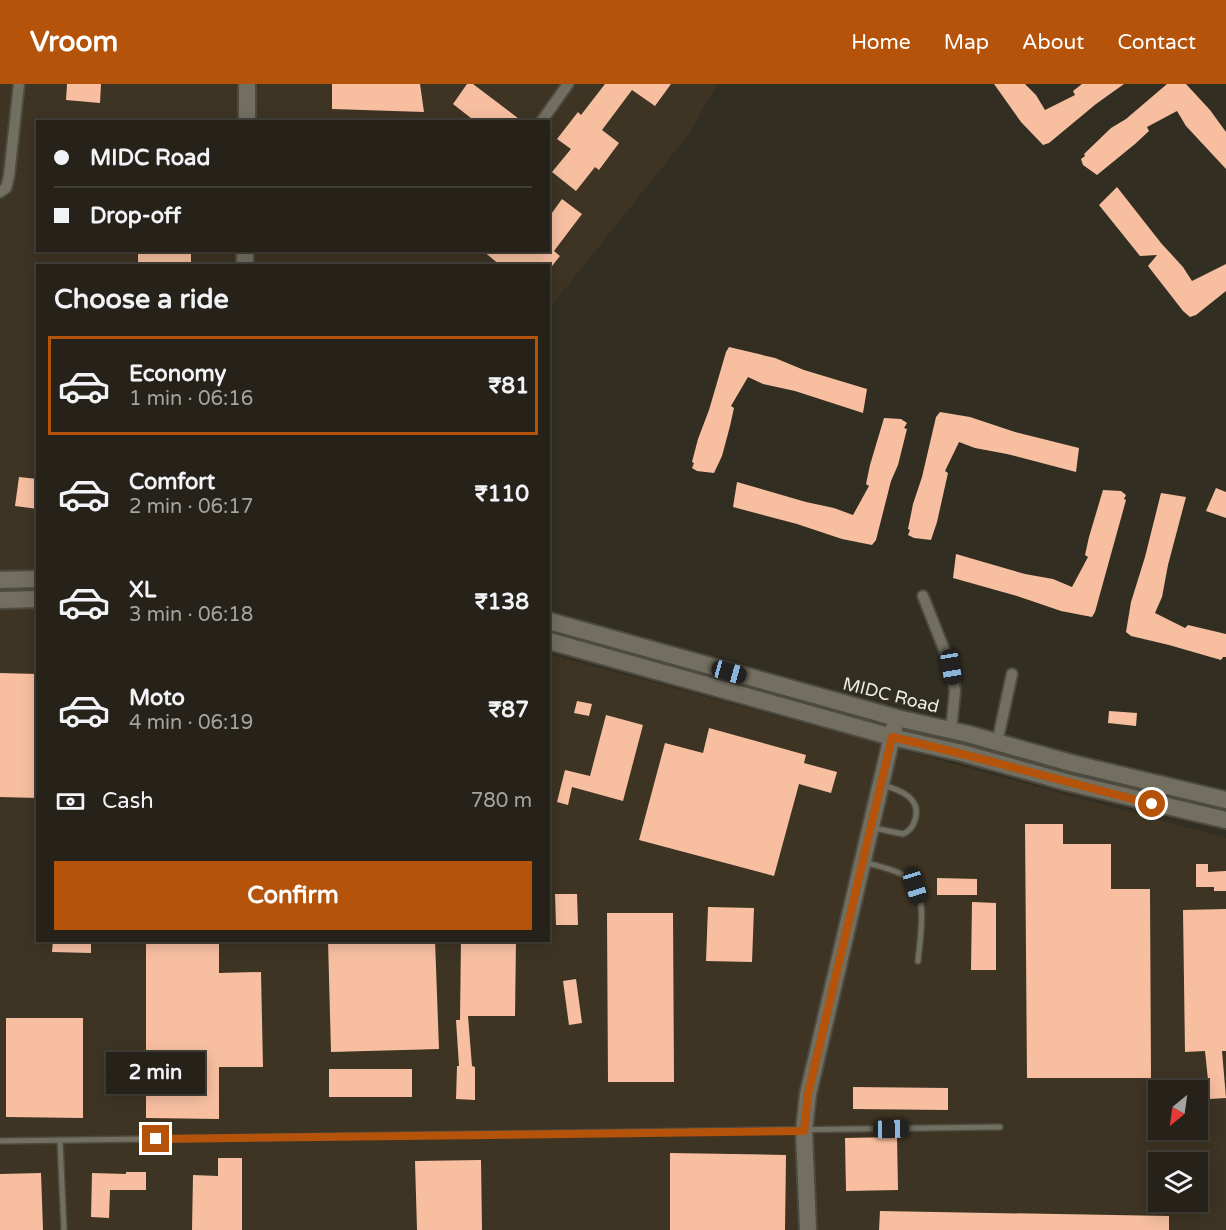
<!DOCTYPE html>
<meta charset="utf-8">
<style>
body{margin:0;font-family:"Varela Round",sans-serif;background:#322f27;color:#f1f3f6;height:100vh;display:flex;flex-direction:column;font-size:22px;white-space:nowrap}
*{box-sizing:border-box;margin:0}
p{font-size:20px;color:#a4a4a2}
.icon{flex:none;width:33px;height:33px;fill:none;stroke:currentColor;stroke-width:2;stroke-linecap:round;stroke-linejoin:round}
.map{position:relative;flex:1;overflow:hidden}
.panel{position:absolute;left:36px;top:180px;width:514px;height:678px;display:flex;flex-direction:column;background:#26221a;border-radius:0px;box-shadow:0 3px 15px #0003,0 0 0 2px #423f39}
.panel>*{flex:none}
.hud{position:absolute;left:36px;top:36px;width:514px;height:132px;border-radius:0px;box-shadow:0 3px 15px #0003,0 0 0 2px #423f39;display:grid;align-content:center;height:132px;padding:0 18px;background:#26221a}
.needle{width:39px;rotate:209deg}
.fabs{position:absolute;left:1148px;top:996px;display:grid;gap:12px}
.fabs a{display:grid;place-items:center;width:60px;height:60px;border-radius:0px;background:#26221a;box-shadow:0 3px 15px #0003,0 0 0 2px #423f39;font-size:30px}
.end{position:absolute;width:27px;height:27px;margin:-14px;border:8px solid #b45309;background:#fff;box-shadow:0 0 0 3px #fff}
.from{border-radius:50%}
.bubble{position:absolute;height:42px;border-radius:0px;background:#26221a;box-shadow:0 3px 15px #0003,0 0 0 2px #423f39;font-size:20px;font-weight:800;line-height:42px;text-align:center}
.car{position:absolute;width:18px;height:36px;margin:-18px -9px;border-radius:8px;box-shadow:0 0 4px 2px #0007;background:linear-gradient(#222 24%,#8ab4d8 0 40%,#222 0 76%,#8ab4d8 0 86%,#222 0)}
.hud b{display:flex;align-items:center;gap:21px;height:57px;font-size:22px}
.hud b+b{border-top:2px solid #423f39}
.hud i{width:15px;height:15px;background:#f1f3f6}
ul{padding:0;list-style:none}
li{display:flex;align-items:center;gap:18px;height:99px;margin:0 12px 9px;padding:0 6px;border:3px solid transparent;border-radius:0px}
li div{flex:1}
li b{display:block;font-size:22px}
li em{font-style:normal;font-weight:800}
li.selected{border-color:#b45309}
li>.icon{width:54px;height:54px;stroke-width:1.5}
h2{padding:0 18px;font-size:27px;line-height:72px}
.pay{display:flex;align-items:center;gap:15px;height:66px;padding:0 18px;font-size:22px}
.pay p{margin-inline-start:auto}
.button{display:flex;gap:12px;margin-top:auto;padding:12px 18px}
.button a{flex:1;height:69px;border-radius:0px;background:#b45309;color:#fff;font-size:24px;font-weight:800;line-height:69px;text-align:center}
header{display:flex;align-items:center;gap:36px;box-sizing:border-box;height:84px;padding:0 30px;background:#b45309;color:#fff}
header strong{font-size:28px}
nav{display:flex;gap:33px;margin-inline-start:auto;font-size:21px}
.map>svg:first-child{display:block}
</style>
<header>
<strong>Vroom</strong>
<nav><a>Home</a><a>Map</a><a>About</a><a>Contact</a></nav>
</header>
<div class="map">
<svg width="1226" height="1146" viewBox="0 0 1226 1146">
<rect width="100%" height="100%" fill="#322e22"/>
<path fill="#3e3424" fill-rule="evenodd" d="M0,0H717L689,50L549,225V182H38V856H549V570L1226,754V1146H0ZM38,38H549V166H38ZM1158,1006H1197V1046H1158ZM1158,1078H1197V1118H1158Z"/>
<path fill="#f7bfa0" d="M67,0H101L100,19L66,16Z
M332,0H420L424,28L332,25Z
M467,0H473L523,38H476L453,20Z
M605,0H671L655,22L632,6L602,46L619,59L599,86L595,83L576,107L552,88L571,65L557,55L578,28L581,31Z
M994,0H1025L1036,11L1045,26L1075,11L1073,7L1082,0H1124L1096,20L1049,59L1043,61L1021,38Z
M1167,0H1186L1210,26L1226,48V85L1186,42L1177,27L1147,43L1149,47L1135,60L1097,91L1083,81L1081,75L1085,72L1084,70L1111,44L1126,35Z
M1117,103L1161,159L1183,183L1192,197L1226,180V207L1196,231L1190,233L1183,227L1148,182L1157,171L1140,172L1099,121Z
M562,115L582,130L554,167L560,172L552,182H501L482,166H549V133Z
M138,166H191V179H138Z
M729,263L775,274L804,286L867,305L863,329L795,307L763,300L748,293L731,322L734,324L730,342L722,372L714,389L697,387L692,384L694,379L692,378L698,355L709,326L726,268Z
M940,328L970,333L1015,348L1079,364L1076,388L1007,370L975,364L959,358L945,387L948,389L937,438L931,456L914,454L908,451L910,446L908,445L913,420L922,393L936,333Z
M884,334L901,335L907,339L904,344L907,345L898,381L891,397L876,456L872,461L842,455L797,440L733,423L737,398L806,418L834,424L853,431L869,402L866,400L870,381Z
M19,393L38,395V425L15,422Z
M1216,404L1226,408V434L1206,427Z
M1103,406L1121,407L1126,411L1124,415L1126,416L1095,528L1092,533L1061,527L1017,512L953,494L956,470L1025,490L1053,495L1072,503L1088,473L1085,471L1089,453Z
M1161,409L1186,413L1168,481L1162,513L1155,529L1185,544L1188,541L1226,550V573H1223L1221,576L1169,561L1131,552L1126,548L1131,518L1145,473Z
M0,589L38,590V714L0,713Z
M577,617L592,620L589,632L574,629Z
M1109,627L1137,629L1136,642L1108,639Z
M606,631L643,641L623,717L572,703L568,721L557,718L565,686L590,692Z
M709,644L806,671L804,679L837,688L831,709L799,700L774,792L639,756L665,659L703,669Z
M1025,740H1063V760H1111V805H1150L1151,994H1027Z
M1196,780H1208V788L1226,787V807H1214V803H1196Z
M937,794L977,795V811H937Z
M555,810H577L578,841H556Z
M972,818L996,819V886H971Z
M708,823L754,824L752,878L706,877Z
M1226,825V967H1222L1226,1014L1210,1015L1205,967L1185,968L1183,826Z
M607,829H673L674,998H608Z
M53,856H91V869L52,868Z
M146,856H219V889L261,888L263,983H219V1035L146,1034Z
M328,856H435L439,965L331,968Z
M461,856H516L515,932H468L472,982L475,983V1016L456,1015L457,982H459L456,936H460Z
M576,895L582,939L569,941L563,897Z
M6,934H83V1034L6,1033Z
M329,985H412V1013H329Z
M853,1003L948,1004V1026L853,1025Z
M897,1053L898,1106L846,1107L845,1054Z
M670,1069L786,1071L785,1146H670Z
M218,1074H242V1146H192L193,1091L218,1092Z
M481,1076L482,1146H417L415,1077Z
M126,1088H146V1106H110L109,1134L91,1133L92,1089L126,1090Z
M41,1089L43,1146H0V1090Z
M880,1127L1169,1132V1146H879Z"/>
<g fill="none" stroke-linecap="round" stroke-linejoin="round">
<g stroke="#4d4a40" stroke-width="8">
<path id="lane" d="M874,744L903,750C910,747 913,743 915,736C922,714 900,706 883,701
M864,778C877,782 894,785 905,792C930,809 920,852 918,877
M0,1057L1000,1043
M60,1057L64,1146"/>
</g>
<g stroke="#4d4a40" stroke-width="14">
<path id="street" d="M541,38L568,0
M0,108L6,104L9,92L19,0
M923,512L951,583L955,607L951,647
M997,659L1012,590"/>
</g>
<g stroke="#4d4a40" stroke-width="20">
<path id="secondary" d="M247,38V0
M245,182V166
M0,496L38,495
M0,516L38,515
M549,537L897,634L968,650L1071,679L1226,716
M549,557L892,653L962,669L1066,698L1226,736
M808,1146L804,1047L808,1010L894,644"/>
</g>
<use href="#lane" stroke="#726e60" stroke-width="5"/>
<use href="#street" stroke="#726e60" stroke-width="10"/>
<use href="#secondary" stroke="#726e60" stroke-width="16"/>
</g>
<g fill="none" stroke-linecap="round" stroke-linejoin="round">
<path stroke="#b45309" stroke-width="8" d="M156,1055L804,1047L808,1010L892,653C980,673 1065,698 1152,720"/>
</g>
<g text-anchor="middle" stroke-width="6" stroke-linejoin="round" paint-order="stroke">
<g font-size="18" fill="#f0eee6" stroke="#322e22">
<text transform="translate(891 611) rotate(14)" y="6">MIDC Road</text>
</g>
</g>
</svg>
<div class="fabs">
<a><svg class="needle" viewBox="-14 -14 28 28"><path d="M0-13l5 13h-10z" fill="#e53935"/><path d="M0 13l5-13h-10z" fill="#a4a4a2"/></svg></a>
<a><svg class="icon" aria-label="layers" viewBox="0 0 24 24"><path d="M12 4l9 5-9 5-9-5zM3 14l9 5 9-5"/></svg></a>
</div>
<i class="end from" style="left:1152px;top:720px"></i>
<i class="end" style="left:156px;top:1055px"></i>
<div class="bubble" style="left:106px;top:968px;width:99px">2 min</div>
<i class="car" style="left:951px;top:583px;rotate:171deg"></i>
<i class="car" style="left:729px;top:588px;rotate:106deg"></i>
<i class="car" style="left:915px;top:802px;rotate:163deg"></i>
<i class="car" style="left:891px;top:1045px;rotate:89deg"></i>
<div class="hud">
<b><i class="from"></i>MIDC Road</b>
<b><i></i>Drop-off</b>
</div>
<section class="panel">
<h2>Choose a ride</h2>
<ul>
<li class="selected"><svg class="icon" aria-label="car" viewBox="0 0 24 24"><path d="M5 17H2v-5l4-1 3-4h7l3 4 3 1v5h-3M9 17h6M6 11h13"/><circle cx="7" cy="17" r="2"/><circle cx="17" cy="17" r="2"/></svg><div><b>Economy</b><p>1 min · 06:16</p></div><em>₹81</em></li>
<li><svg class="icon" aria-label="car" viewBox="0 0 24 24"><path d="M5 17H2v-5l4-1 3-4h7l3 4 3 1v5h-3M9 17h6M6 11h13"/><circle cx="7" cy="17" r="2"/><circle cx="17" cy="17" r="2"/></svg><div><b>Comfort</b><p>2 min · 06:17</p></div><em>₹110</em></li>
<li><svg class="icon" aria-label="car" viewBox="0 0 24 24"><path d="M5 17H2v-5l4-1 3-4h7l3 4 3 1v5h-3M9 17h6M6 11h13"/><circle cx="7" cy="17" r="2"/><circle cx="17" cy="17" r="2"/></svg><div><b>XL</b><p>3 min · 06:18</p></div><em>₹138</em></li>
<li><svg class="icon" aria-label="car" viewBox="0 0 24 24"><path d="M5 17H2v-5l4-1 3-4h7l3 4 3 1v5h-3M9 17h6M6 11h13"/><circle cx="7" cy="17" r="2"/><circle cx="17" cy="17" r="2"/></svg><div><b>Moto</b><p>4 min · 06:19</p></div><em>₹87</em></li>
</ul>
<div class="pay"><svg class="icon" aria-label="cash" viewBox="0 0 24 24"><path d="M3 7h18v10H3z"/><circle cx="12" cy="12" r="2"/></svg>Cash<p>780 m</p></div>
<div class="button"><a>Confirm</a></div>
</section>
</div>
